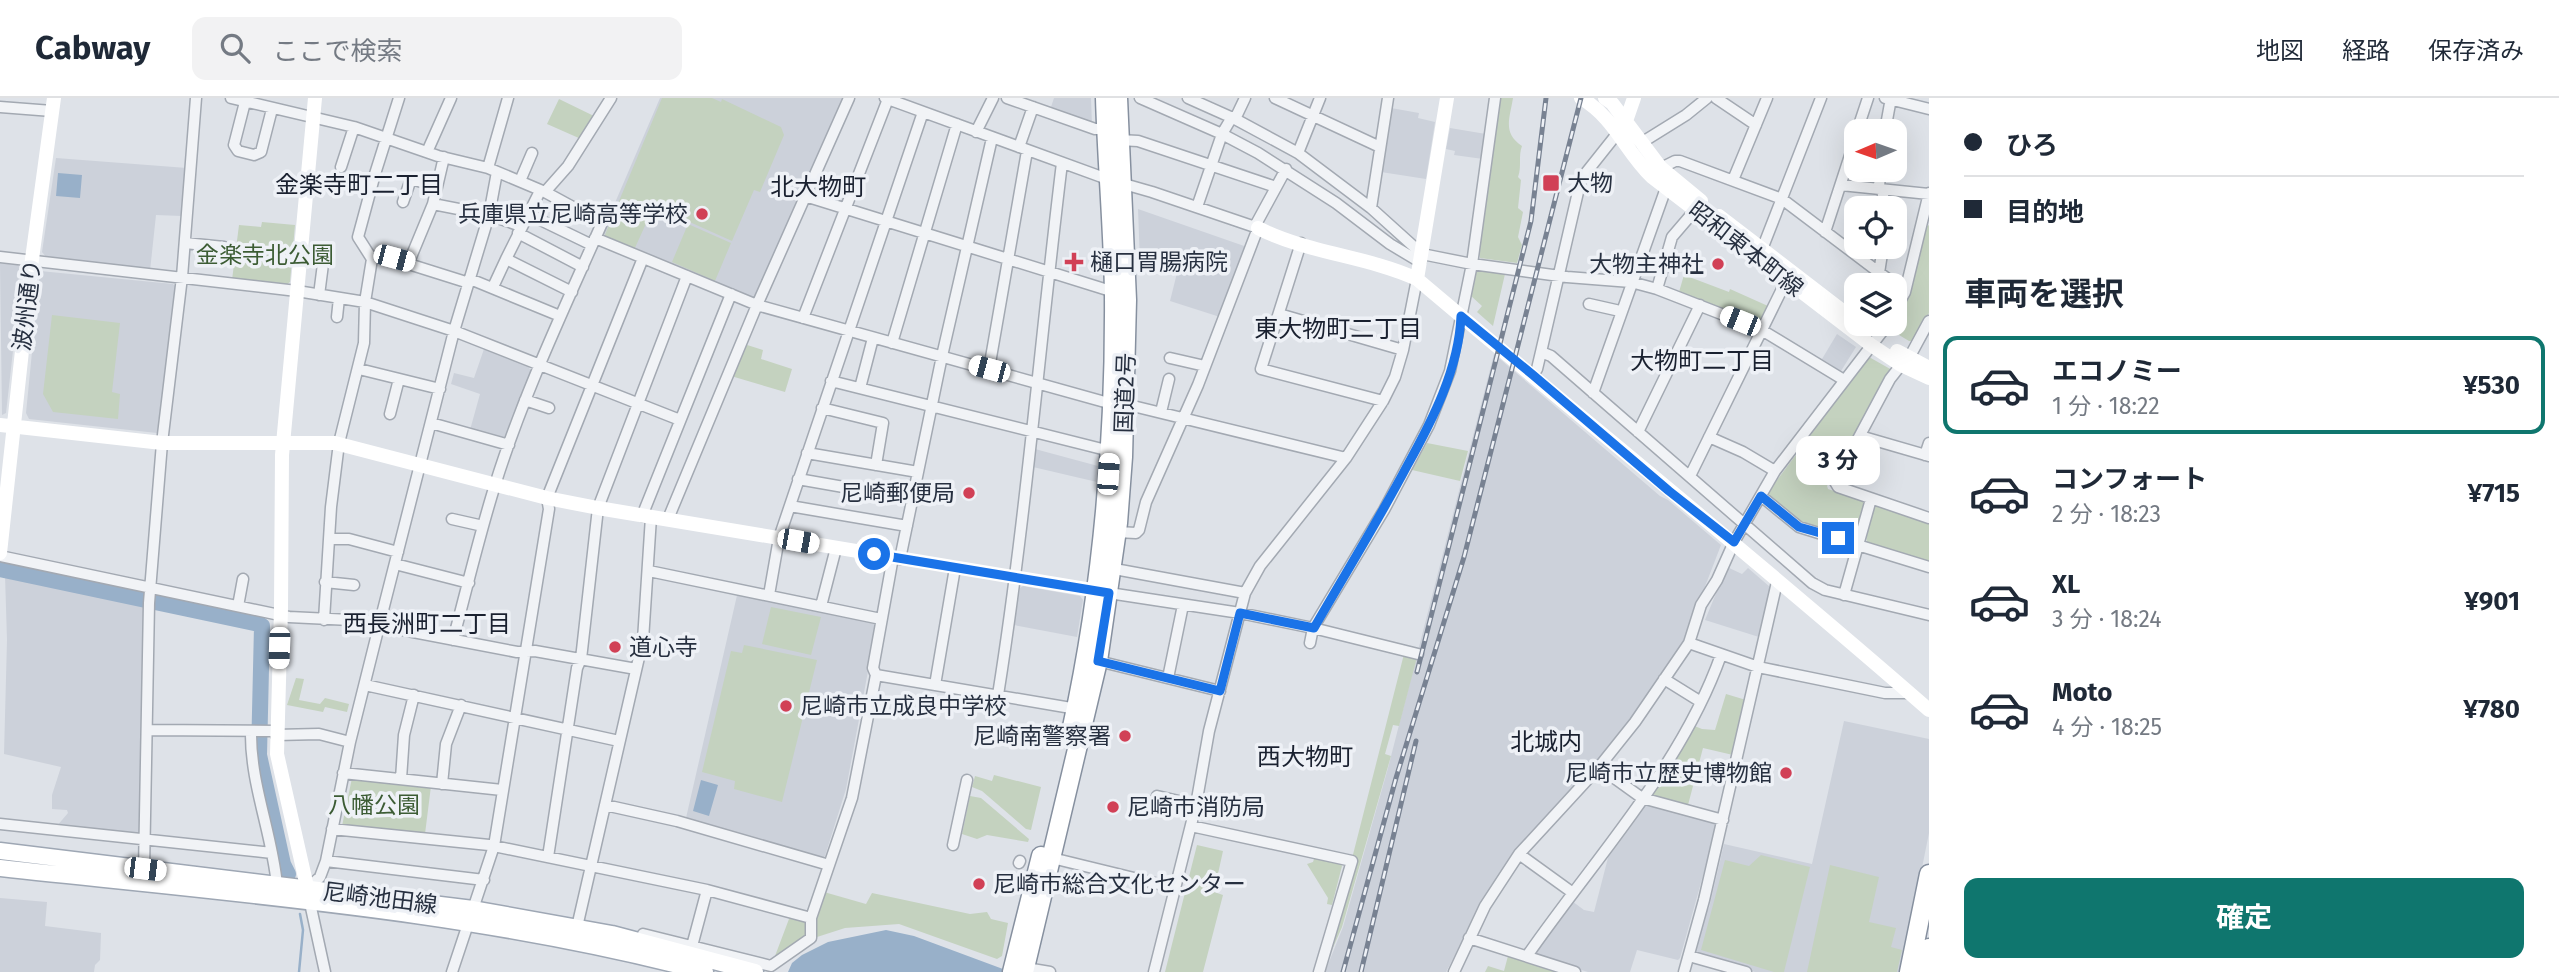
<!DOCTYPE html>
<html lang="ja">
<meta charset="utf-8">
<style>
body{margin:0;font-family:"Fira Sans","Noto Sans JP",sans-serif;background:#f2f2f3;color:#1f2937;height:100vh;display:flex;flex-direction:column;font-size:26px;white-space:nowrap}
*{box-sizing:border-box;margin:0}
p{font-size:23px;color:#747a83}
.icon{flex:none;width:38px;height:38px;fill:none;stroke:currentColor;stroke-width:2;stroke-linecap:round;stroke-linejoin:round}
.map{position:relative;flex:1;overflow:hidden}
.panel{display:flex;flex-direction:column;background:#fff;width:630px}
.panel>*{flex:none}
.hud{display:grid;align-content:center;height:154px;padding:0 35px;background:#fff}
.needle{width:46px;rotate:268deg}
.buttons{position:absolute;left:1844px;top:21px;display:grid;gap:14px}
.buttons a{display:grid;place-items:center;width:63px;height:63px;border-radius:14px;background:#fff;box-shadow:0 7px 28px #0002;font-size:35px}
.end{position:absolute;width:32px;height:32px;margin:-16px;border:9px solid #1a73e8;background:#fff;box-shadow:0 0 0 4px #fff}
.from{border-radius:50%}
.bubble{position:absolute;height:49px;border-radius:14px;background:#fff;box-shadow:0 7px 28px #0002;font-size:23px;font-weight:700;line-height:49px;text-align:center}
.car{position:absolute;width:21px;height:42px;margin:-21px -10px;border-radius:9px;box-shadow:0 0 5px 2px #0007;background:linear-gradient(#fff 24%,#345 0 40%,#fff 0 76%,#345 0 86%,#fff 0)}
.hud b{display:flex;align-items:center;gap:24px;height:66px;font-size:26px}
.hud b+b{border-top:2px solid #e0e1e3}
.hud i{width:18px;height:18px;background:#1f2937}
ul{padding:0;list-style:none}
li{display:flex;align-items:center;gap:21px;height:98px;margin:0 14px 10px;padding:0 21px;border:4px solid transparent;border-radius:14px}
li div{flex:1}
li b{display:block;font-size:26px}
li em{font-style:normal;font-weight:700}
li.on{border-color:#0f766e}
li>.icon{width:63px;height:63px;stroke-width:1.5}
h2{padding:0 35px;font-size:32px;line-height:84px}
.action{display:flex;gap:14px;margin-top:auto;padding:14px 35px}
.action a{flex:1;height:80px;border-radius:14px;background:#0f766e;color:#fff;font-size:28px;font-weight:700;line-height:80px;text-align:center}
header{display:flex;align-items:center;gap:42px;box-sizing:border-box;height:98px;padding:0 35px;background:#fff;border-bottom:2px solid #e0e1e3}
header strong{font-size:33px}
nav{display:flex;gap:38px;margin-inline-start:auto;font-size:24px}
.search{width:490px;height:63px;background:#f2f2f3;display:flex;align-items:center;gap:18px;box-sizing:border-box;padding:0 24px;border-radius:14px;color:#747a83;font-size:26px}
main{display:flex;flex:1;min-height:0}
.map>svg:first-child{display:block}
</style>
<header>
<strong>Cabway</strong>
<div class="search"><svg class="icon" aria-label="search" viewBox="0 0 24 24"><circle cx="10" cy="10" r="6"/><path d="M15 15l6 6"/></svg>ここで検索</div>
<nav><a>地図</a><a>経路</a><a>保存済み</a></nav>
</header>
<main>
<div class="map">
<svg width="1929" height="874" viewBox="0 0 1929 874">
<rect width="100%" height="100%" fill="#dee2e8"/>
<path fill="#ccd1da" d="M660,0H845L757,197L749,199L603,139L602,135Z
M1054,0H1091L1092,27L1050,12Z
M1391,10L1419,15L1418,20L1435,24L1426,81L1381,74Z
M1450,30L1486,36L1483,61L1454,57L1455,53L1446,51Z
M56,60L187,70L182,118L156,117L150,173L47,160L42,154Z
M1138,111L1247,149L1220,219L1170,203L1177,175L1140,164Z
M0,165L18,167L22,172L6,315L2,317Z
M40,173L173,186L176,189L157,335L29,321L26,315Z
M1837,236L1856,249L1841,273L1822,261Z
M484,251L528,268L531,273L505,343L470,332L480,296L451,286L454,275L474,280Z
M1494,256L1660,398L1668,402L1721,447L1684,543L1635,618L1585,676L1581,677L1578,681V685L1489,794L1446,874H1325L1343,829L1388,670Z
M1035,351L1098,368L1097,384L1033,369Z
M1727,469L1742,476L1748,470L1770,489L1759,539L1705,522Z
M5,477L144,505L142,734L139,737L56,729L68,715L67,712L52,711V697L61,669L4,656L7,542Z
M1023,488L1080,498L1083,502L1077,539L1014,527L1020,490Z
M738,493L874,522L877,525L846,691L825,758L821,762L686,720Z
M1844,623L1929,641V735L1901,874H1755L1697,856L1694,851L1704,815L1709,810L1724,746L1812,766Z
M1644,705L1716,724L1717,727L1680,860L1678,862L1637,852L1630,874H1588L1539,859L1535,851L1572,803L1584,812L1594,814L1610,752Z
M0,800L47,804L45,828L101,835L100,862L95,867L94,874H0Z"/>
<path fill="#c4d2bf" d="M662,0H712L721,4L722,1L781,29L784,37L760,94L754,92L732,143L654,108L634,152L604,139Z
M1499,0H1513C1510,20 1502,35 1522,48C1518,58 1522,68 1518,79L1521,82L1518,110L1523,114L1518,139L1522,147L1517,165L1480,160L1479,156Z
M559,1L596,19L581,41L547,26Z
M262,124L295,127L290,184L285,188L232,182L239,127L261,129Z
M688,126L731,145L715,183L672,164Z
M1929,127V215L1914,243H1909L1894,234V229L1908,195L1926,129Z
M1478,172L1505,176L1493,228L1477,214L1482,208L1470,197L1475,173Z
M1684,177L1729,194L1730,191L1768,208L1762,221L1757,223L1679,194Z
M52,217L120,225L112,294L120,296L118,321L53,314L43,296Z
M744,246L763,252L761,261L792,271L785,294L731,278Z
M1869,259L1892,272L1827,388L1828,391L1863,403L1865,407L1857,437L1852,440L1801,425L1768,398V394Z
M1427,345L1468,353L1460,383L1412,372Z
M1878,408L1929,425V466L1867,446L1866,436L1874,410Z
M771,509L821,519L811,557L762,546Z
M744,547L817,562L782,704L734,691L735,683L702,674L731,553L742,555Z
M1404,556L1417,559L1399,628L1393,627L1385,656L1391,658L1342,829L1332,852L1329,851Z
M296,580L304,581L299,602L320,606L325,600L349,606L347,614L325,609L323,614L287,607Z
M1726,596L1746,602L1733,657L1703,650L1688,707L1650,697L1692,627L1702,631L1715,632Z
M994,677L1041,689L1031,732L1026,731L982,693L972,689L975,678L992,683Z
M352,680L431,688L425,736L342,728Z
M970,698L981,700L1029,741L1028,744L987,737L977,741L962,736Z
M1197,747L1223,753L1214,794L1223,797L1203,874H1165Z
M1761,757L1810,769L1784,874H1774L1701,852L1725,762L1749,768Z
M1315,758L1339,763L1342,768L1332,807L1327,806L1328,800L1307,766L1313,764Z
M1830,767L1879,779L1869,824L1896,830L1891,849L1902,852L1897,874H1807Z
M824,794L866,806L872,795L970,816L987,814L991,821L1008,825L1002,858L997,861L899,826L845,830L817,839L814,822Z
M795,818L808,822L806,839L779,860L775,858L789,821Z
M1508,858L1559,874H1485L1488,868L1504,873Z"/>
<path fill="#98b0c9" d="M58,75L82,77L80,100L56,98Z
M701,682L718,687L709,718L693,713Z
M886,832L914,838L1011,874H788L792,865L802,857L828,844Z"/>
<g fill="none" stroke-linecap="round" stroke-linejoin="round">
<path stroke="#98b0c9" stroke-width="2.5" d="M299,874L303,832L300,816"/>
<path stroke="#98b0c9" stroke-width="16" d="M0,471L259,526L262,528L259,657L283,766L288,776"/>
<g stroke="#a3a9b2" stroke-width="13">
<path id="street" d="M231,0L354,29L438,58L488,70L545,94L568,68L611,0
M885,0L1110,82L1152,94L1258,130L1198,287L1146,404L1139,432L1136,435L1117,434
M1007,0L1095,31H1106
M1140,0L1222,36L1258,55L1336,105L1390,146L1420,164
M1188,0L1235,21L1298,55L1371,110L1422,156L1472,166L1567,179L1631,184L1657,191L1760,231L1844,282
M1275,0L1380,49
M1716,0L1756,27
M1885,0L1929,11
M245,4L234,47L238,53L254,57L261,54L272,11
M0,9L52,13
M1235,21L1245,0
M1857,33L1868,0
M1885,33L1891,0
M976,34L993,0
M1119,42L1138,43L1276,89
M1641,45L1686,17L1707,0
M1019,49L1033,9
M427,54L451,0
M1298,55L1320,0
M341,69L354,29
M488,70L508,0
M1661,70L1675,63H1680L1782,101L1905,194
M1733,82L1767,0
M520,83L532,55
M1841,87L1929,96
M1879,91L1880,72
M1882,91L1885,110
M805,98L1114,194
M403,104L411,81L436,88
M433,106L489,117L521,128
M1197,109L1222,36L1232,19
M1371,110L1388,0
M528,116L592,147
M1255,128L1286,71
M1825,134L1857,36
M518,135L583,169
M595,140L757,207L1112,306L1137,309L1346,360
M185,145L224,149
M1301,145L1261,271L1383,303
M1761,154L1821,0
M0,159L297,193L365,204L454,233L680,322
M372,161L380,157L469,185
M506,161L540,93
M409,164L433,106L444,59
M1879,175L1883,149
M470,181L560,218
M493,189L506,161L572,194
M1657,191L1672,139L1696,111
M319,197L323,166
M1589,206L1620,213
M1895,212L1905,194L1929,95
M1279,216L1403,252
M337,219L339,200
M803,220L888,1
M892,245L957,26
M1541,254L1551,258L1812,485L1825,492L1929,517
M1170,260L1205,268
M1909,260L1929,223
M1901,267L1890,281L1835,384L1838,389L1929,420
M359,271L440,291
M989,271L1027,53
M1533,277L1537,271L1541,254L1581,81L1620,32
M831,283L1110,353
M860,290L873,240
M1593,295L1666,90
M525,302L549,310
M822,310L883,325L876,367
M1161,314L1169,281
M390,316L399,281
M431,325L509,347
M1638,334L1700,207
M1860,338L1929,358
M1709,339L1743,354L1775,373
M807,355L918,374
M1925,357L1929,345
M1690,378L1786,183
M798,381L912,401
M1761,398L1799,429L1929,469
M790,408L907,428
M642,418L731,196
M452,421L483,428
M668,421L757,207L849,0
M329,441H349L398,454
M0,458L289,519L371,523L387,529L517,554L535,553L636,571
M900,461L942,258L992,40
M395,466L469,485
M1120,472L1245,495
M649,473L881,521
M325,484L354,487
M1109,495L1240,515L1313,530L1384,412L1429,327L1450,273L1472,166L1495,0
M769,497L779,440L923,14
M1844,497L1871,401
M238,508L243,481
M821,508L836,450
M324,522L331,409L339,345L364,245L365,204L372,161L358,139L375,76L399,0
M453,542C467,490 479,438 495,387C523,297 564,211 602,125L545,94
M1310,545L1313,530L1418,556
M1689,545L1758,569L1885,595H1909
M1098,563L1220,593
M876,577L1077,611
M1168,580L1183,507
M1664,581L1701,604
M365,587L619,643
M935,587L955,470
M998,597C1026,421 1040,243 1062,65
M147,632L276,633
M251,633C250,685 272,735 277,787
M276,637L319,636L350,644
M1599,669L1642,700L1723,722
M343,675L502,692
M401,681L404,637L414,597
M442,686L446,646L461,607
M1157,698L1196,707
M605,707L677,723L829,767
M0,726L272,755
M1191,728L1352,763L1319,874
M332,731L489,747L707,792L811,820
M953,747L967,682
M1519,756L1573,795
M548,759L577,570L581,561L598,410L687,178
M1052,760L1175,790
M326,763L484,782
M1019,765L1020,763
M144,771L149,505L162,345L182,179L196,0
M308,790L320,779L326,763L350,644L382,516L454,233L489,117L497,74
M310,805L325,874
M577,829L643,542L651,419
M643,836L771,868L811,840V820L852,700L876,577L873,570L893,459
M1469,840L1575,874
M692,848L707,792
M1527,858C1594,761 1681,670 1721,557
M1689,858L1746,874
M1026,870L1050,874
M452,874L494,748L549,411L547,400L643,160
M1154,874L1196,707L1209,633L1245,495L1260,468L1346,360L1383,303L1395,279L1403,252L1417,181
M1454,874L1485,808L1519,756L1599,669L1635,624L1689,545L1701,507L1717,482L1734,444L1775,373L1888,226
M1684,874L1704,802L1777,484"/>
</g>
<g stroke="#9ea7b4" stroke-width="19">
<path id="primary" d="M0,753L473,811L612,836L755,874
M0,770C236,796 475,813 705,874"/>
</g>
<g stroke="#86909f" stroke-width="21">
<path id="highway" d="M1072,629C1103,487 1115,341 1114,196C1113,131 1107,66 1105,0
M1012,874L1041,758
M1024,874L1098,563L1118,425L1123,359L1127,202L1118,0
M1909,874L1929,776
M1924,874L1929,850"/>
</g>
<use href="#street" stroke="#f1f3f6" stroke-width="10"/>
<path stroke="#fff" stroke-width="14" d="M1581,0C1615,20 1625,53 1652,79L1871,247L1901,267L1929,280
M1605,0L1612,5L1661,70L1701,103
M1626,23L1634,0
M1719,118L1857,224
M1258,130C1306,155 1367,158 1417,181C1587,325 1761,465 1929,612
M1417,181L1447,0
M1897,253L1929,270
M0,327L162,345H335L547,400L598,410L1104,494
M0,455L32,161L54,0
M310,802L277,656L281,510L282,357L315,0"/>
<use href="#primary" stroke="#fff" stroke-width="16"/>
<use href="#highway" stroke="#fff" stroke-width="18"/>
<g stroke="#788292" stroke-width="5">
<path id="rail" d="M1417,574L1531,123L1546,0
M1343,874L1396,680L1464,459L1581,0
M1361,874L1416,643"/>
</g>
<use href="#rail" stroke="#eef1f6" stroke-width="2.5" stroke-dasharray="8" stroke-linecap="butt"/>
</g>
<g fill="none" stroke-linecap="round" stroke-linejoin="round">
<path stroke="#1a73e8" stroke-width="9" d="M874,456L1109,495L1098,563L1220,593L1240,515L1314,530C1345,476 1378,423 1407,368C1432,323 1459,271 1461,218L1533,277L1669,393L1734,444L1761,398L1799,429L1838,440"/>
</g>
<g fill="#d14056" stroke="#eef1f6" stroke-width="2.5">
<rect x="1542" y="76" width="18" height="18" rx="3.5"/>
<circle cx="702" cy="116" r="7"/>
<path d="M1070.5 153.5h7v7h7v7h-7v7h-7v-7h-7v-7h7z"/>
<circle cx="1718" cy="166" r="7"/>
<circle cx="969" cy="395" r="7"/>
<circle cx="615" cy="549" r="7"/>
<circle cx="786" cy="608" r="7"/>
<circle cx="1125" cy="638" r="7"/>
<circle cx="1786" cy="675" r="7"/>
<circle cx="1113" cy="709" r="7"/>
<circle cx="979" cy="786" r="7"/>
</g>
<g text-anchor="middle" stroke-width="7" stroke-linejoin="round" paint-order="stroke">
<g font-size="23" fill="#273040" stroke="#eef1f6" text-anchor="start">
<text x="1567" y="93">大物</text>
<text x="688" y="124" text-anchor="end">兵庫県立尼崎高等学校</text>
<text x="1090" y="172">樋口胃腸病院</text>
<text x="1704" y="174" text-anchor="end">大物主神社</text>
<text x="955" y="403" text-anchor="end">尼崎郵便局</text>
<text x="629" y="557">道心寺</text>
<text x="800" y="616">尼崎市立成良中学校</text>
<text x="1111" y="646" text-anchor="end">尼崎南警察署</text>
<text x="1772" y="683" text-anchor="end">尼崎市立歴史博物館</text>
<text x="1127" y="717">尼崎市消防局</text>
<text x="993" y="794">尼崎市総合文化センター</text>
</g>
<g font-size="23" fill="#273040" stroke="#eef1f6">
<text transform="translate(1746 151) rotate(38)" y="8">昭和東本町線</text>
<text transform="translate(27 207) rotate(-83)" y="8">波州通り</text>
<text transform="translate(1125 295) rotate(-88)" y="8">国道2号</text>
<text transform="translate(380 800) rotate(7)" y="8">尼崎池田線</text>
</g>
<g font-size="23" fill="#3c5c34" stroke="#eef1f6">
<text x="265" y="165">金楽寺北公園</text>
<text x="374" y="715">八幡公園</text>
</g>
<g font-size="24" fill="#1a2130" stroke="#eef1f6">
<text x="359" y="95">金楽寺町二丁目</text>
<text x="818" y="97">北大物町</text>
<text x="1338" y="239">東大物町二丁目</text>
<text x="1702" y="271">大物町二丁目</text>
<text x="427" y="534">西長洲町二丁目</text>
<text x="1546" y="652">北城内</text>
<text x="1305" y="667">西大物町</text>
</g>
</g>
</svg>
<div class="buttons">
<a><svg class="needle" viewBox="-14 -14 28 28"><path d="M0-13l5 13h-10z" fill="#e53935"/><path d="M0 13l5-13h-10z" fill="#747a83"/></svg></a>
<a><svg class="icon" aria-label="locate" viewBox="0 0 24 24"><circle cx="12" cy="12" r="6"/><path d="M12 2v4M12 18v4M2 12h4M18 12h4"/></svg></a>
<a><svg class="icon" aria-label="layers" viewBox="0 0 24 24"><path d="M12 4l9 5-9 5-9-5zM3 14l9 5 9-5"/></svg></a>
</div>
<i class="end from" style="left:874px;top:456px"></i>
<i class="end" style="left:1838px;top:440px"></i>
<div class="bubble" style="left:1796px;top:338px;width:84px">3 分</div>
<i class="car" style="left:394px;top:160px;rotate:105deg"></i>
<i class="car" style="left:1740px;top:223px;rotate:292deg"></i>
<i class="car" style="left:989px;top:271px;rotate:285deg"></i>
<i class="car" style="left:1108px;top:376px;rotate:4deg"></i>
<i class="car" style="left:798px;top:443px;rotate:100deg"></i>
<i class="car" style="left:279px;top:550px;rotate:182deg"></i>
<i class="car" style="left:145px;top:771px;rotate:97deg"></i>
</div>
<section class="panel">
<div class="hud">
<b><i class="from"></i>ひろ</b>
<b><i></i>目的地</b>
</div>
<h2>車両を選択</h2>
<ul>
<li class="on"><svg class="icon" aria-label="car" viewBox="0 0 24 24"><path d="M5 17H2v-5l4-1 3-4h7l3 4 3 1v5h-3M9 17h6M6 11h13"/><circle cx="7" cy="17" r="2"/><circle cx="17" cy="17" r="2"/></svg><div><b>エコノミー</b><p>1 分 · 18:22</p></div><em>¥530</em></li>
<li><svg class="icon" aria-label="car" viewBox="0 0 24 24"><path d="M5 17H2v-5l4-1 3-4h7l3 4 3 1v5h-3M9 17h6M6 11h13"/><circle cx="7" cy="17" r="2"/><circle cx="17" cy="17" r="2"/></svg><div><b>コンフォート</b><p>2 分 · 18:23</p></div><em>¥715</em></li>
<li><svg class="icon" aria-label="car" viewBox="0 0 24 24"><path d="M5 17H2v-5l4-1 3-4h7l3 4 3 1v5h-3M9 17h6M6 11h13"/><circle cx="7" cy="17" r="2"/><circle cx="17" cy="17" r="2"/></svg><div><b>XL</b><p>3 分 · 18:24</p></div><em>¥901</em></li>
<li><svg class="icon" aria-label="car" viewBox="0 0 24 24"><path d="M5 17H2v-5l4-1 3-4h7l3 4 3 1v5h-3M9 17h6M6 11h13"/><circle cx="7" cy="17" r="2"/><circle cx="17" cy="17" r="2"/></svg><div><b>Moto</b><p>4 分 · 18:25</p></div><em>¥780</em></li>
</ul>
<div class="action"><a>確定</a></div>
</section>
</main>
